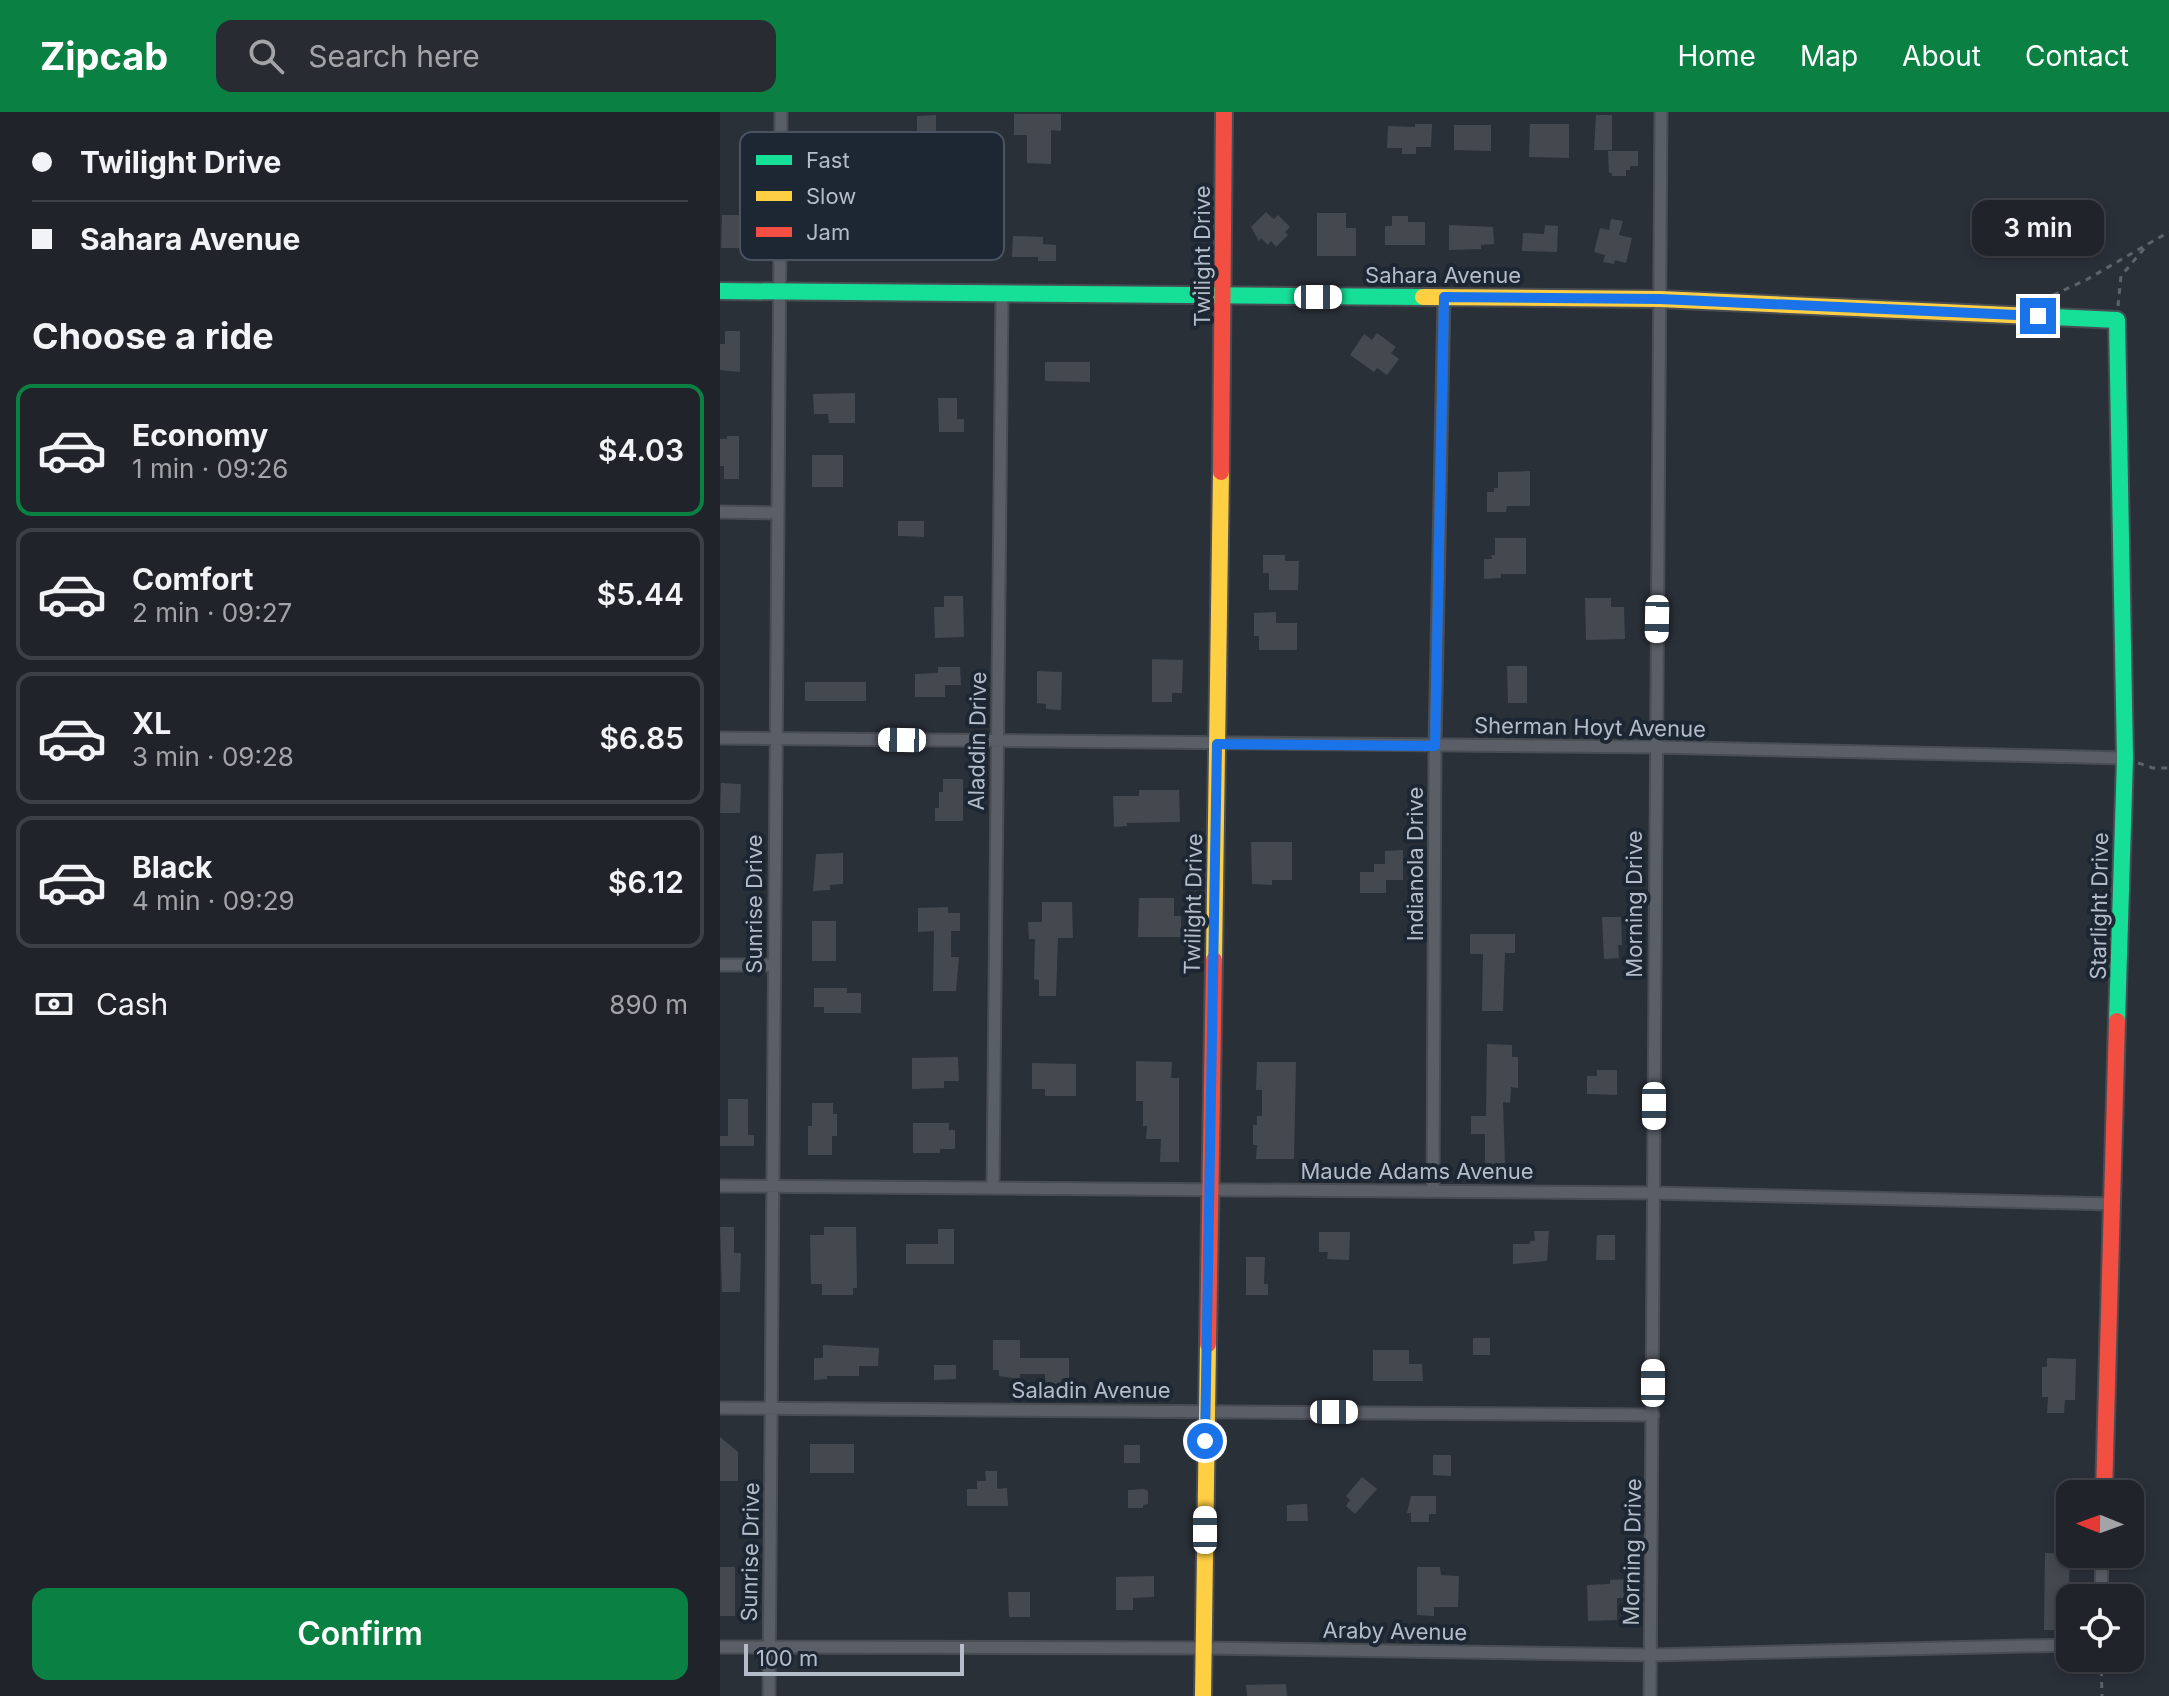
<!DOCTYPE html>
<meta charset="utf-8">
<style>
body{margin:0;font-family:Inter,sans-serif;background:#282c32;color:#f1f3f6;height:100vh;display:flex;flex-direction:column;font-size:30px;white-space:nowrap}
*{box-sizing:border-box;margin:0}
p{font-size:26px;color:#a2a4a8}
.icon{flex:none;width:44px;height:44px;fill:none;stroke:currentColor;stroke-width:2;stroke-linecap:round;stroke-linejoin:round}
.map{position:relative;flex:1;overflow:hidden}
.details{display:flex;flex-direction:column;background:#20242a;width:720px}
.details>*{flex:none}
.banner{display:grid;align-content:center;height:176px;padding:0 32px;background:#20242a}
.needle{width:52px;rotate:271deg}
.controls{position:absolute;left:1336px;top:1368px;display:grid;gap:16px}
.controls a{display:grid;place-items:center;width:88px;height:88px;border-radius:16px;background:#20242a;box-shadow:0 4px 12px #0003,0 0 0 2px #3d4147;font-size:40px}
.scale{position:absolute;left:24px;bottom:20px;width:220px;box-sizing:border-box;padding-left:8px;border:4px solid #b4bcc9;border-top:0;font-size:22px;line-height:28px;white-space:nowrap;color:#b4bcc9;-webkit-text-stroke:6px #1d2633;paint-order:stroke}
.end{position:absolute;width:36px;height:36px;margin:-18px;border:10px solid #1a73e8;background:#fff;box-shadow:0 0 0 4px #fff}
.from{border-radius:50%}
.bubble{position:absolute;height:56px;border-radius:16px;background:#20242a;box-shadow:0 4px 12px #0003,0 0 0 2px #3d4147;font-size:26px;font-weight:600;line-height:56px;text-align:center}
.car{position:absolute;width:24px;height:48px;margin:-24px -12px;border-radius:10px;box-shadow:0 0 6px 2px #0007;background:linear-gradient(#fff 24%,#345 0 40%,#fff 0 76%,#345 0 86%,#fff 0)}
.banner b{display:flex;align-items:center;gap:28px;height:76px;font-size:30px}
.banner b+b{border-top:2px solid #3d4147}
.banner i{width:20px;height:20px;background:#f1f3f6}
ul{padding:0;list-style:none}
li{display:flex;align-items:center;gap:24px;height:132px;margin:0 16px 12px;padding:0 16px;border:4px solid #3d4147;border-radius:16px}
li div{flex:1}
li b{display:block;font-size:30px}
li em{font-style:normal;font-weight:600}
li.active{border-color:#0b8043}
li>.icon{width:72px;height:72px;stroke-width:1.5}
h2{padding:0 32px;font-size:36px;line-height:96px}
.pay{display:flex;align-items:center;gap:20px;height:88px;padding:0 32px;font-size:30px}
.pay p{margin-inline-start:auto}
.primary-button{display:flex;gap:16px;margin-top:auto;padding:16px 32px}
.primary-button a{flex:1;height:92px;border-radius:16px;background:#0b8043;color:#fff;font-size:32px;font-weight:600;line-height:92px;text-align:center}
header{display:flex;align-items:center;gap:48px;box-sizing:border-box;height:112px;padding:0 40px;background:#0b8043;color:#fff}
header strong{font-size:38px}
nav{display:flex;gap:44px;margin-inline-start:auto;font-size:28px}
.search{width:560px;height:72px;background:#282c32;display:flex;align-items:center;gap:20px;box-sizing:border-box;padding:0 28px;border-radius:16px;color:#a2a4a8;font-size:30px}
main{display:flex;flex:1;min-height:0}
.map>svg:first-child{display:block}
</style>
<header>
<strong>Zipcab</strong>
<div class="search"><svg class="icon" aria-label="search" viewBox="0 0 24 24"><circle cx="10" cy="10" r="6"/><path d="M15 15l6 6"/></svg>Search here</div>
<nav><a>Home</a><a>Map</a><a>About</a><a>Contact</a></nav>
</header>
<main>
<section class="details">
<div class="banner">
<b><i class="from"></i>Twilight Drive</b>
<b><i></i>Sahara Avenue</b>
</div>
<h2>Choose a ride</h2>
<ul>
<li class="active"><svg class="icon" aria-label="car" viewBox="0 0 24 24"><path d="M5 17H2v-5l4-1 3-4h7l3 4 3 1v5h-3M9 17h6M6 11h13"/><circle cx="7" cy="17" r="2"/><circle cx="17" cy="17" r="2"/></svg><div><b>Economy</b><p>1 min · 09:26</p></div><em>$4.03</em></li>
<li><svg class="icon" aria-label="car" viewBox="0 0 24 24"><path d="M5 17H2v-5l4-1 3-4h7l3 4 3 1v5h-3M9 17h6M6 11h13"/><circle cx="7" cy="17" r="2"/><circle cx="17" cy="17" r="2"/></svg><div><b>Comfort</b><p>2 min · 09:27</p></div><em>$5.44</em></li>
<li><svg class="icon" aria-label="car" viewBox="0 0 24 24"><path d="M5 17H2v-5l4-1 3-4h7l3 4 3 1v5h-3M9 17h6M6 11h13"/><circle cx="7" cy="17" r="2"/><circle cx="17" cy="17" r="2"/></svg><div><b>XL</b><p>3 min · 09:28</p></div><em>$6.85</em></li>
<li><svg class="icon" aria-label="car" viewBox="0 0 24 24"><path d="M5 17H2v-5l4-1 3-4h7l3 4 3 1v5h-3M9 17h6M6 11h13"/><circle cx="7" cy="17" r="2"/><circle cx="17" cy="17" r="2"/></svg><div><b>Black</b><p>4 min · 09:29</p></div><em>$6.12</em></li>
</ul>
<div class="pay"><svg class="icon" aria-label="cash" viewBox="0 0 24 24"><path d="M3 7h18v10H3z"/><circle cx="12" cy="12" r="2"/></svg>Cash<p>890 m</p></div>
<div class="primary-button"><a>Confirm</a></div>
</section>
<div class="map">
<svg width="1449" height="1584" viewBox="0 0 1449 1584">
<rect width="100%" height="100%" fill="#2a3038"/>
<path fill="#444950" d="M294,2H341V19L331,18V52L307,51V23H294Z
M216,3V46L197,45V4Z
M876,3H892V38H874Z
M695,12H712L711,35H696V42H682V36H667L668,14L695,15Z
M810,12H849V46L809,45Z
M734,13H771V39L734,38Z
M888,39H918V54H910V58H906V64H892V61H889Z
M546,100L554,107L558,103L570,115L565,120L568,123L556,135L551,129L548,133L541,126L539,129L531,115Z
M597,101H626V116H636V144H597Z
M2,103H19V114H27V136H1Z
M672,104H688V110H705V133H665V114H672Z
M891,107L903,109L899,123L912,126L906,151L895,148L894,152L883,150L885,143L874,140L880,116L889,118Z
M729,113L773,115L774,132L761,133V137L729,138Z
M825,113L838,114L837,140L802,139L803,121L824,122Z
M293,124L323,125V132L336,133V149H318V145H292Z
M5,219H20V260L0,258V232H5Z
M657,221L676,235L671,241L679,247L667,263L657,256L654,260L630,243L644,222L652,228Z
M325,250H370V270L325,269Z
M135,281V311H109L108,302H94L93,282Z
M218,286H237V307H244V320H219Z
M7,324H19V367H4V354H0V327H7Z
M92,343H123V375H92Z
M810,359V394H787L786,400H767V380H774V376H778V360Z
M178,409H204V425L178,424Z
M775,426H806V462H781V466L764,467V447H772L771,443H775Z
M543,443H565V449H579L578,478H549V461H543Z
M224,484H243L244,525L215,526L214,495H224Z
M865,486H891V495H904L905,527L866,528Z
M556,500V511H577V538H539V524H534V501Z
M432,547L463,548L462,581H452V590H432Z
M787,554H807V591H788Z
M218,555H240L241,573H225V585H195V562L218,561Z
M317,559L342,560L341,598L326,597V592L317,591Z
M85,570H146V589H85Z
M223,667H243V709H215V696H219V680H223Z
M1,671L21,672L20,701H0Z
M419,678H459L460,710L407,711V714L394,715L393,684H419Z
M531,730H572V768H552V773L532,772Z
M683,738V768H666V781H640V760H654V752H665V739Z
M123,741V772L110,773V778L93,779L96,742Z
M419,786H454V804H461V825H418Z
M322,790H352L353,826H338L336,884H319V868L314,867L315,827H309L308,810H322Z
M228,795V801H240V819H231V845H239L236,879H213L214,819L198,820V796Z
M882,805H901L902,833H898L899,846L884,847Z
M92,809H116V849H92Z
M750,822H795V841H785L783,899H762L763,842H750Z
M94,876H127V881H141V901H104V895H94Z
M767,932L792,933V945H798V976L791,975L790,991L783,990L785,1053L765,1054V1022H751V1004H766Z
M238,945L239,969H224V976L192,977V946Z
M416,949L452,950L451,966H459V1050H440L441,1027H426L427,1014H423V989H416Z
M537,950H576L574,1047H536L537,1033H533V1013H537V1004H542V978H536Z
M312,951L356,952V984H325V977H312Z
M877,958H897V983L867,982V964H877Z
M8,987H28V1023H34V1034H0V1024H8Z
M92,991H113V1002H117V1024H112V1043H88V1014H92Z
M193,1011H229V1018H235V1037H220V1041H193Z
M0,1115H14V1141H21L20,1180H2Z
M104,1115H136L137,1176H133V1183H102V1172H91L90,1123H104Z
M218,1117H234V1152H186V1132H218Z
M814,1119H829L827,1149L793,1152V1132H810V1129H815Z
M599,1120H630L629,1148L607,1147L608,1140H599Z
M877,1123H895V1148H876Z
M526,1145H545L544,1172H548V1183H526Z
M753,1226H770V1243H753Z
M273,1228H300V1246H349V1273H325V1262H300V1267L279,1264V1258H273Z
M103,1233L159,1236L158,1254H139V1264H107V1267L94,1268V1246H103Z
M653,1238H689V1252H702L703,1269H653Z
M1327,1246L1356,1247L1355,1288H1345L1344,1301H1327L1328,1285H1322V1255H1327Z
M214,1253H236V1267L214,1268Z
M0,1325L18,1340V1369H0Z
M90,1332H134V1361H90Z
M404,1333H420V1351H404Z
M713,1343H731V1364L713,1363Z
M265,1359H277V1377L287,1376L288,1394H247V1377H257V1369H266Z
M642,1365L657,1377L635,1402L626,1394L630,1388L626,1384Z
M424,1377L428,1379V1392L423,1393V1396H408V1378Z
M691,1384H716V1402H709V1410H691V1401H687Z
M587,1392L588,1409H567V1393Z
M1325,1441L1350,1442L1348,1502H1344V1518H1324Z
M0,1455H15V1504H0Z
M697,1455H720L721,1463L739,1464L738,1495H714V1504L697,1503Z
M434,1464V1485L413,1486V1498H396V1465Z
M907,1467V1486H897V1508L868,1509L867,1473L890,1472V1468Z
M288,1480H310V1505H289Z
M566,1572L567,1584H527L526,1573Z"/>
<g fill="none" stroke-linecap="round" stroke-linejoin="round">
<g stroke="#484c53" stroke-width="15">
<path id="street" d="M0,400L57,401
M0,626L935,635L1405,646
M0,853H53
M0,1074L934,1081L1393,1092
M273,1075L282,183
M713,1079L715,634L724,185
M0,1296L933,1303
M1381,1486L1382,1442
M0,1535L484,1536L931,1543L1350,1533
M49,1584L61,0
M930,1584L941,0"/>
</g>
<g stroke="#484c53" stroke-width="20">
<path id="fast" d="M0,179L703,185
M1312,204L1397,208L1405,646L1397,909"/>
</g>
<g stroke="#484c53" stroke-width="20">
<path id="slow" d="M703,185L940,187L1312,204
M494,848L501,360
M483,1584L488,1232"/>
</g>
<g stroke="#484c53" stroke-width="20">
<path id="jam" d="M501,360L504,0
M488,1232L494,848
M1384,1382L1397,909"/>
</g>
<path stroke="#5d636a" stroke-width="3" stroke-dasharray="6 6" stroke-linecap="butt" d="M1322,188L1366,168L1428,132
M1398,194L1401,164L1428,132L1449,120
M1418,651L1433,656H1449
M1381,1546L1382,1584"/>
<use href="#street" stroke="#5a5e66" stroke-width="11"/>
<use href="#fast" stroke="#16e098" stroke-width="16"/>
<use href="#slow" stroke="#ffcf43" stroke-width="16"/>
<use href="#jam" stroke="#f24e42" stroke-width="16"/>
</g>
<g fill="none" stroke-linecap="round" stroke-linejoin="round">
<path stroke="#1a73e8" stroke-width="10" d="M485,1329L497,632L715,634L724,185L940,187L1318,204"/>
</g>
<g text-anchor="middle" stroke-width="8" stroke-linejoin="round" paint-order="stroke">
<g font-size="22" fill="#b4bcc9" stroke="#1d2633">
<text transform="translate(482 144) rotate(-90)" y="8">Twilight Drive</text>
<text x="723" y="171">Sahara Avenue</text>
<text transform="translate(870 615) rotate(1)" y="8">Sherman Hoyt Avenue</text>
<text transform="translate(257 629) rotate(-89)" y="8">Aladdin Drive</text>
<text transform="translate(695 752) rotate(-90)" y="8">Indianola Drive</text>
<text transform="translate(34 792) rotate(-90)" y="8">Sunrise Drive</text>
<text transform="translate(473 792) rotate(-89)" y="8">Twilight Drive</text>
<text transform="translate(914 792) rotate(-90)" y="8">Morning Drive</text>
<text transform="translate(1379 794) rotate(-89)" y="8">Starlight Drive</text>
<text x="697" y="1067">Maude Adams Avenue</text>
<text x="371" y="1286">Saladin Avenue</text>
<text transform="translate(30 1440) rotate(-89)" y="8">Sunrise Drive</text>
<text transform="translate(912 1440) rotate(-89)" y="8">Morning Drive</text>
<text transform="translate(675 1519) rotate(1)" y="8">Araby Avenue</text>
</g>
</g>
<rect x="20" y="20" width="264" height="128" rx="12" fill="#1d2633" stroke="#4a5360" stroke-width="2"/>
<rect x="36" y="43" width="36" height="10" fill="#16e098"/>
<rect x="36" y="79" width="36" height="10" fill="#ffcf43"/>
<rect x="36" y="115" width="36" height="10" fill="#f24e42"/>
<g font-size="22" fill="#b4bcc9">
<text x="86" y="56">Fast</text>
<text x="86" y="92">Slow</text>
<text x="86" y="128">Jam</text>
</g>
</svg>
<div class="controls">
<a><svg class="needle" viewBox="-14 -14 28 28"><path d="M0-13l5 13h-10z" fill="#e53935"/><path d="M0 13l5-13h-10z" fill="#a2a4a8"/></svg></a>
<a><svg class="icon" aria-label="locate" viewBox="0 0 24 24"><circle cx="12" cy="12" r="6"/><path d="M12 2v4M12 18v4M2 12h4M18 12h4"/></svg></a>
</div>
<div class="scale">100 m</div>
<i class="end from" style="left:485px;top:1329px"></i>
<i class="end" style="left:1318px;top:204px"></i>
<div class="bubble" style="left:1252px;top:88px;width:132px">3 min</div>
<i class="car" style="left:598px;top:185px;rotate:90deg"></i>
<i class="car" style="left:937px;top:507px;rotate:181deg"></i>
<i class="car" style="left:182px;top:628px;rotate:271deg"></i>
<i class="car" style="left:934px;top:994px;rotate:180deg"></i>
<i class="car" style="left:933px;top:1271px;rotate:0deg"></i>
<i class="car" style="left:614px;top:1300px;rotate:90deg"></i>
<i class="car" style="left:485px;top:1418px;rotate:0deg"></i>
</div>
</main>
